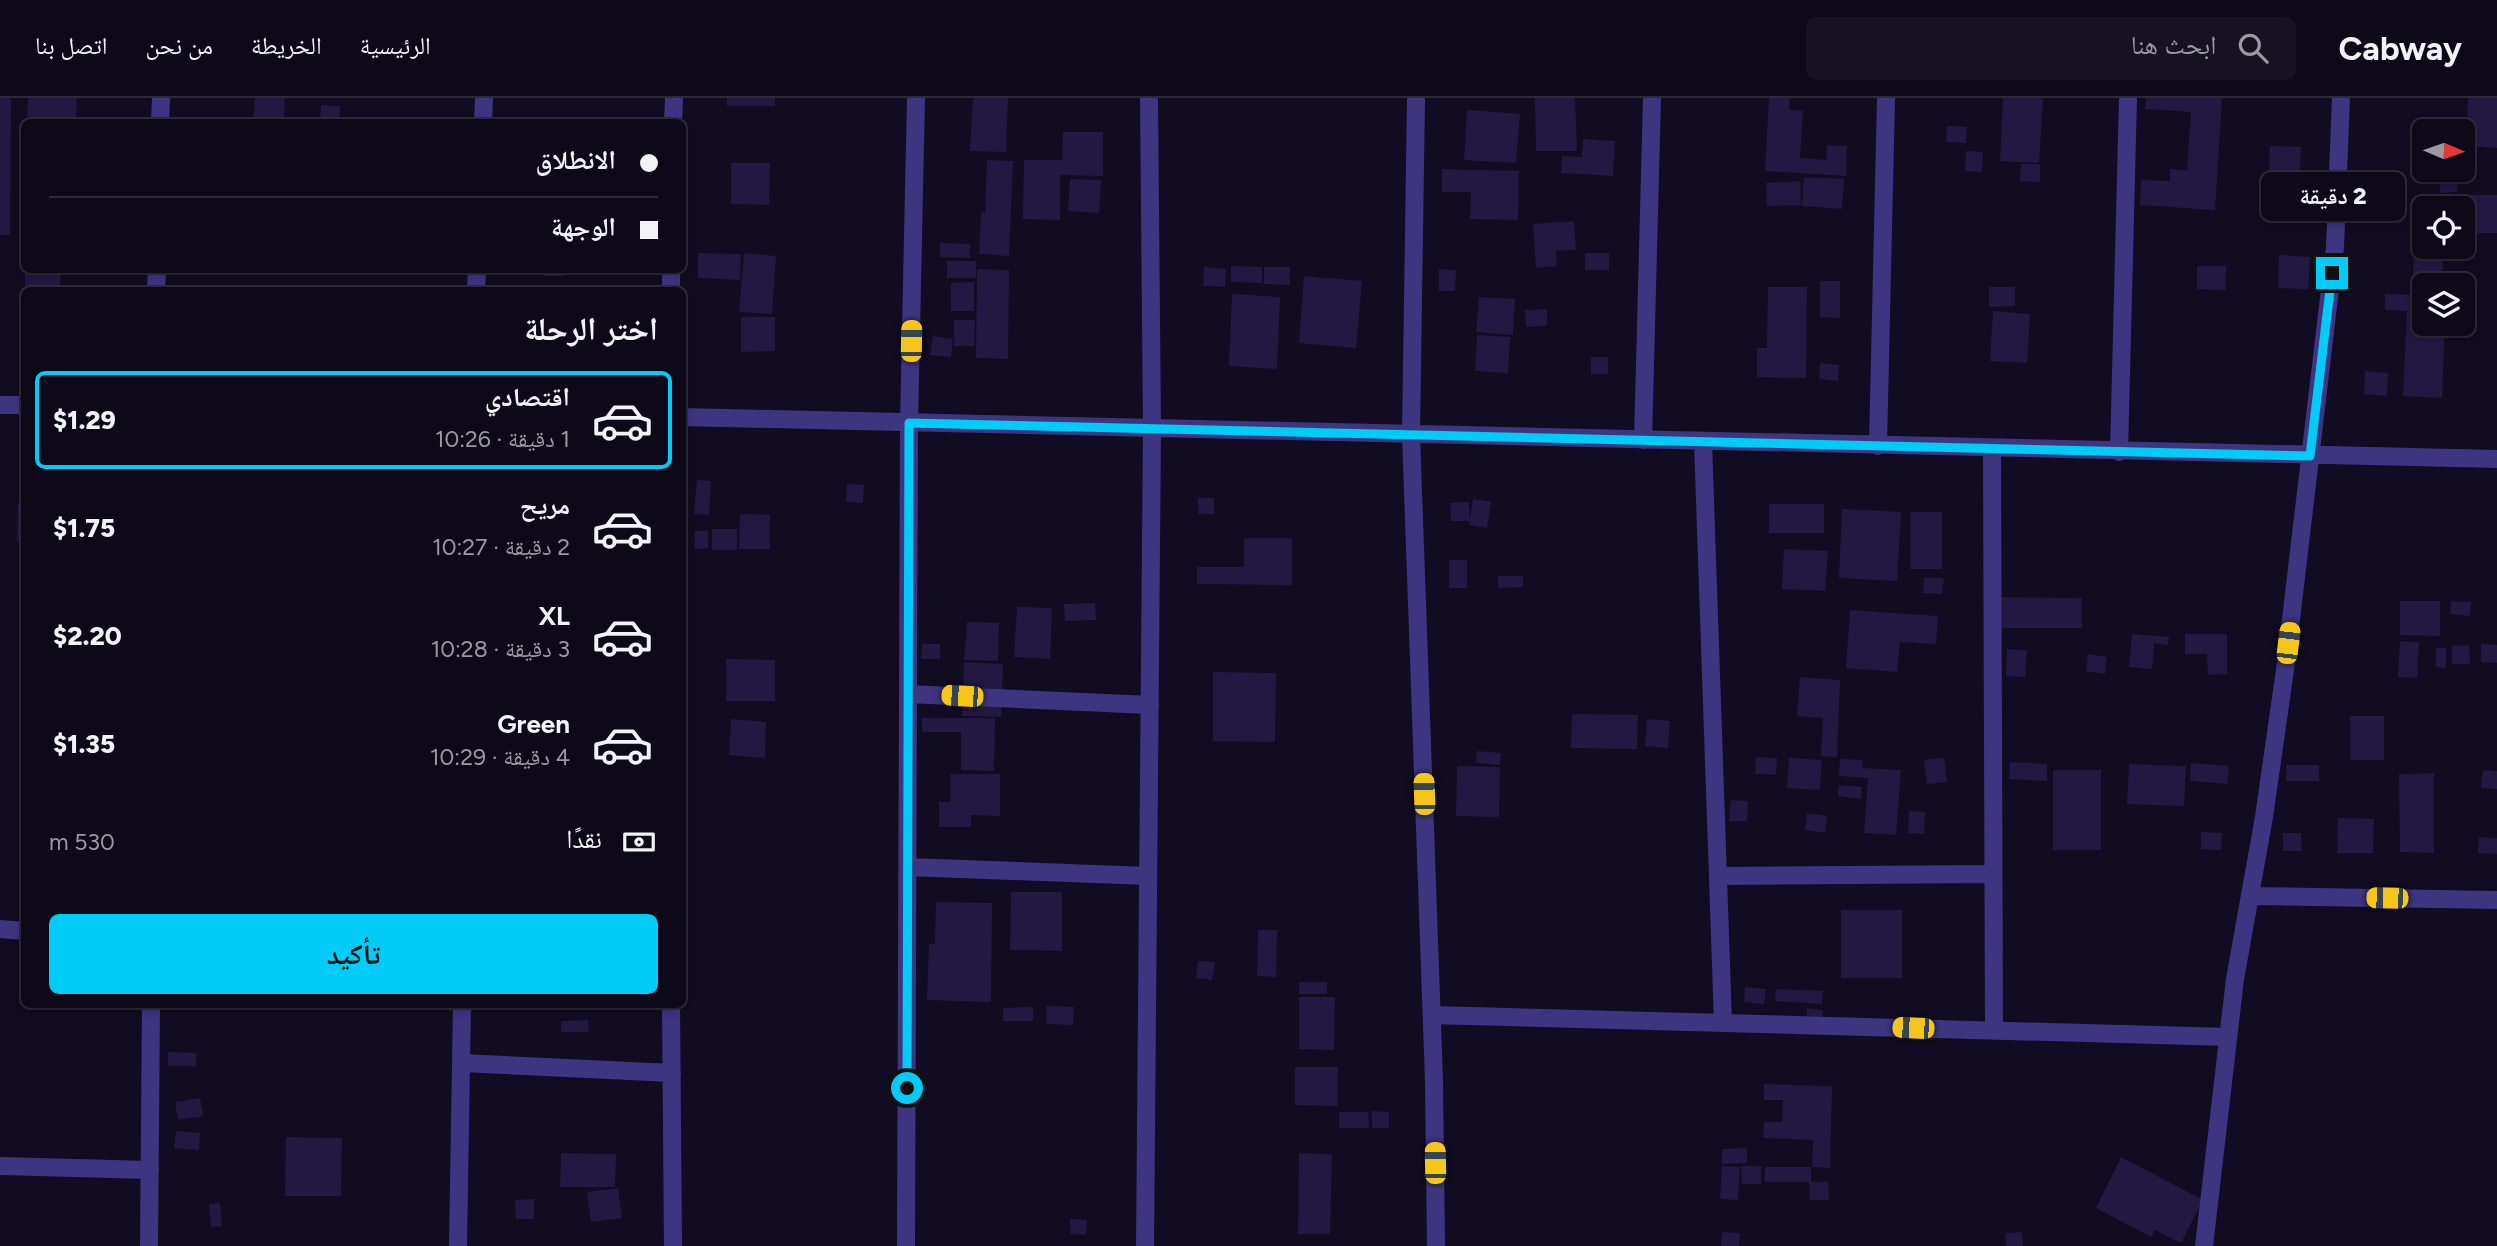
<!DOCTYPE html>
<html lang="ar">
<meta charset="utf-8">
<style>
body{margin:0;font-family:Figtree,"Noto Naskh Arabic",sans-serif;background:#161222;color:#f1f3f6;direction:rtl;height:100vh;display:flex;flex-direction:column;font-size:26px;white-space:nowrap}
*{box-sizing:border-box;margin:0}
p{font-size:23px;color:#9a9aa2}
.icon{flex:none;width:38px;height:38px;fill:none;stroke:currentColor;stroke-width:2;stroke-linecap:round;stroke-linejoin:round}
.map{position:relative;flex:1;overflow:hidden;direction:ltr}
.sheet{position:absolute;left:21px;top:189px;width:665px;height:721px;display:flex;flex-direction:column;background:#0d0919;border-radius:10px;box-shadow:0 4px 10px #0003,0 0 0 2px #2d2a38;direction:rtl}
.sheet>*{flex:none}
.top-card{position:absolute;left:21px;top:21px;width:665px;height:154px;border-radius:10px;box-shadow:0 4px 10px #0003,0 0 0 2px #2d2a38;direction:rtl;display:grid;align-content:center;height:154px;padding:0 28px;background:#0d0919}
.needle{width:46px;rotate:92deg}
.buttons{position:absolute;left:2412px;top:21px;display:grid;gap:14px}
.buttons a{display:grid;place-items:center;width:63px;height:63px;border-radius:10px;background:#0d0919;box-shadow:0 4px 10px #0003,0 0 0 2px #2d2a38;font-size:35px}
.end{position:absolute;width:32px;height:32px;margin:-16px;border:9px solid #00ccf7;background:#111;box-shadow:0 0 0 4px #111}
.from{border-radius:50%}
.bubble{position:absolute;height:49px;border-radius:10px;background:#0d0919;box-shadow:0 4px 10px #0003,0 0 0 2px #2d2a38;font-size:23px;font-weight:800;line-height:49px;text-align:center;direction:rtl}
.car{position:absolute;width:21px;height:42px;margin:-21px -10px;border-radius:9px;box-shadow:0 0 5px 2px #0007;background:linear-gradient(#f5c518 24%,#345 0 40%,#f5c518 0 76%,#345 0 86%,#f5c518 0)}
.top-card b{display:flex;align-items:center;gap:24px;height:66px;font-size:26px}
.top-card b+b{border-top:2px solid #2d2a38}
.top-card i{width:18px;height:18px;background:#f1f3f6}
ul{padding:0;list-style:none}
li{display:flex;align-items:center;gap:21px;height:98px;margin:0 14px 10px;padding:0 14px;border:4px solid transparent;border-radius:10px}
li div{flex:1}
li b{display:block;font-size:26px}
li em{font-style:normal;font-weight:800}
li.current{border-color:#00ccf7}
li>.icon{width:63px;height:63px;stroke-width:1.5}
h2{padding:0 28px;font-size:32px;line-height:84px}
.pay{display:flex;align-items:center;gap:18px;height:77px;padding:0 28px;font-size:26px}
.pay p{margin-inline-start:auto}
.button{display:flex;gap:14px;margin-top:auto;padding:14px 28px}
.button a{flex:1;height:80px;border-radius:10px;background:#00ccf7;color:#111;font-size:28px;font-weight:800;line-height:80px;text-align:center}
header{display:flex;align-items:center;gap:42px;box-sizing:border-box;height:98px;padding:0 35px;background:#0d0919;border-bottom:2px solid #2d2a38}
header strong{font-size:33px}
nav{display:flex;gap:38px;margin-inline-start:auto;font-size:24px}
.search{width:490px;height:63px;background:#161222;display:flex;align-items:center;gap:18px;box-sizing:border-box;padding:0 24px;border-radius:10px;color:#9a9aa2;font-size:26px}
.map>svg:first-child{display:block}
</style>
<header>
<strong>Cabway</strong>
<div class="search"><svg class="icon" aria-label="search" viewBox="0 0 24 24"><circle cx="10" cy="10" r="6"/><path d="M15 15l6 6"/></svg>ابحث هنا</div>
<nav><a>الرئيسية</a><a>الخريطة</a><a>من نحن</a><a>اتصل بنا</a></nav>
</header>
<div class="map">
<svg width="2497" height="1148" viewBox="0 0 2497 1148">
<rect width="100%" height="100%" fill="#110c21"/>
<path fill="#231842" d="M0,0H11L10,137H0Z
M28,0H77L76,24H27Z
M255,0H285L284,24H253Z
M727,0H775V8H727Z
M973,0H1008L1006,54L970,53Z
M1535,0H1575L1577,53H1536Z
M1769,0H1790L1789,12L1803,13L1800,60L1826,62L1827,47L1847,48L1846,78L1765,73Z
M2003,0H2043L2039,65L2000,63Z
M2146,0H2222L2215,112L2140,107L2141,82L2170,83V71L2187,72L2191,14L2145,11Z
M2468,0H2497V50L2466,48Z
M321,7L340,8L339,24H320Z
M1467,12L1520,16L1516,65L1464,62Z
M1947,28L1967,29L1966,45L1946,44Z
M1063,34H1103V78L1060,77V122L1023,121L1024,62H1062Z
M1583,41L1615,43L1613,78L1561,75L1562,58L1582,59Z
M2270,48L2301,49L2299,95L2268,93Z
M1966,53L1983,54L1982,74L1965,73Z
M987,62L1013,63L1009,158L979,156L981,114L985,115Z
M731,65H770L769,107L731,106Z
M2021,66H2040V84L2020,83Z
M1442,71L1519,73L1518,122L1470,121L1471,94H1442Z
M2439,75H2456L2457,94L2440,95Z
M1804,79L1844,81L1842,111L1802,108Z
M1070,81L1101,82L1099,115L1068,113Z
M1800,83L1801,107L1767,108L1766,85Z
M2373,93L2391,94L2390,111L2372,110Z
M2460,97H2497V135H2462Z
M1574,123L1576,152L1556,153L1557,168L1536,170L1533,126Z
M940,145L970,146V160L940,159Z
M2414,153L2443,155L2442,187H2424V195L2412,194Z
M698,155L741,156L740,182L698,180Z
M744,155L776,158L772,216L739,214Z
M1585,155H1609V172H1585Z
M2279,157L2310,159L2308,191L2278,190Z
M947,163H976V180H947Z
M1231,168L1262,169V185L1231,184Z
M2197,168H2226V192L2197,191Z
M1204,169L1226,171L1225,189L1203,188Z
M1264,169H1290V187L1264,186Z
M977,171L1009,172L1008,261L976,260Z
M1439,171L1456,172L1455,193H1439Z
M25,172H61L60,192H25Z
M107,172H124V176H107Z
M188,172H241V175L188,176Z
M544,172H564L563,178H544Z
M1304,178L1362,183L1356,250L1299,245Z
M1820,183H1840V220L1820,219Z
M974,184V213H951V185Z
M1768,189H1807L1806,280L1757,279V250H1767Z
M1989,189H2015V208L1989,209Z
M1232,196L1280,199L1277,271L1229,268Z
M2385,196L2415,197L2414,207H2424V226H2445L2442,300L2403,298L2407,213L2385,212Z
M1479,199L1515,201L1513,237L1476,234Z
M1547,211V228L1526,229L1525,212Z
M1993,213L2030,216L2027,265L1990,263Z
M741,219H775V253L741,254Z
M954,222H975L974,248H954Z
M1477,237L1510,239L1508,275L1475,273Z
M933,238L953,241L951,259L930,257Z
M1591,259H1608V276H1591Z
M1820,265L1839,267L1838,283L1819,281Z
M2365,273L2388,275L2387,298L2364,296Z
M697,382L711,383L709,417L694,416Z
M847,386L864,387L863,405L846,404Z
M1198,400H1214V416H1198Z
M1473,401L1491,404L1487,430L1469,427Z
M1469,404L1470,423H1451L1450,405Z
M18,405H24V445L17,444Z
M1769,406H1824V435H1769Z
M1842,411L1901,414L1897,483L1839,480Z
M1910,414H1942V471H1910Z
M740,416L770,417V451H739Z
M712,431H737V452H712Z
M695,433H708V450L695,451Z
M1244,440H1292V487L1197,486V469H1244Z
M1784,451L1828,453L1825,493L1782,491Z
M1449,462H1467V490H1449Z
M1498,478H1523V489L1498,490Z
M1924,479L1944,480L1942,496L1923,495Z
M22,490H24V532H22Z
M1995,499L2082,500V530H1994Z
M2400,503H2440V538L2400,537Z
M2451,503L2471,504L2470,518L2450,516Z
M1095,505L1096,522L1065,523L1064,506Z
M1017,509L1052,510L1050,561L1014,559Z
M1850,512L1938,518L1936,546L1900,544L1897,574L1846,570Z
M967,524L999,525L998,563L964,562Z
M2132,536L2169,539L2168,547L2154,545L2152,571L2129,569Z
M2185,536H2227V576L2208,577L2207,556H2185Z
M2400,543L2419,544L2417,580L2398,579Z
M922,546H940V561H921Z
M2481,546L2497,547V565L2481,564Z
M2469,547L2470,566H2452V548Z
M2436,550H2446V570L2436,569Z
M2007,551L2027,552L2025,579L2006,578Z
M2088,556L2107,559L2105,576L2086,573Z
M726,561L775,562V603H726Z
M964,564L1003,566L1001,619L962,618Z
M1213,574L1276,575L1275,644L1213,643Z
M1800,579L1840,582L1837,659L1821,658L1823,620L1797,618Z
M1572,616L1638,617L1637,651L1571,650Z
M2350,618H2384V662H2350Z
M922,620H995L994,673L961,672V634H922Z
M731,621L766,624L765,660L729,657Z
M1647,621L1670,623L1668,650L1645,648Z
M1477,653L1501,655L1500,667L1476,665Z
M1756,659L1777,660L1776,677L1755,676Z
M1789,660L1822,662L1820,692L1787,690Z
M1944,660L1947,684L1927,686L1924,662Z
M1840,661L1863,662L1862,670L1901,672L1896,737L1864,735L1868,680L1839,678Z
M2010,664L2047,666V683L2009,681Z
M2191,665L2229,668L2227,686L2190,683Z
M2129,666L2186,668L2184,708L2127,706Z
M2286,667H2319V683H2286Z
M1457,668L1500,669L1499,719L1456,718Z
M2053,672H2101V752H2053Z
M2483,672L2497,673V691L2481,690Z
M2434,675V755L2400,754L2399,676Z
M950,676H1000V718L971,717V729H939V704H950Z
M1839,687L1862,689L1861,701L1838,698Z
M1731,702L1748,703L1747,723H1729Z
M1909,713L1925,714L1924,736L1908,735Z
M1807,715L1827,718L1825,735L1805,732Z
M2338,720L2374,721L2373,755H2337Z
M2201,734L2222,735L2221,752L2201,751Z
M2283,735H2301L2302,753H2283Z
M2479,739L2497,740V756L2478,755Z
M1011,794H1062V853L1010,852Z
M936,804L992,805L991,904L927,902L929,846H935Z
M1841,812H1902V880H1841Z
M1258,832H1277L1276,879L1257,878Z
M1198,863L1215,864L1212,882L1196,880Z
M1299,884H1327V896H1299Z
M1745,889L1766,891L1764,906L1744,904Z
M1776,891L1823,893L1822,906L1775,903Z
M1299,899H1335L1334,952L1299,951Z
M563,906H616L615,912L563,911Z
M1046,908L1074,909L1073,927L1046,926Z
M1033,909V923H1003V910Z
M1807,910L1823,912L1822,930L1806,929Z
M588,922L589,934H561V923Z
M168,954L196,955V968H168Z
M1295,969H1338V1008L1295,1007Z
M1764,986L1832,988L1830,1070L1812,1069L1813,1042L1763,1040L1764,1024H1782L1783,1002H1764Z
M200,1000L203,1018L178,1022L175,1004Z
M1372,1013L1389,1014V1030H1372Z
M1339,1014H1368L1369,1030H1339Z
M176,1033L200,1035L199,1052L174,1050Z
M286,1039L342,1040L341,1098H285Z
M1747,1050V1065H1741V1062V1065L1722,1066V1051Z
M561,1055L616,1056L615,1089H560Z
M1299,1055L1332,1056L1330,1136H1298Z
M2121,1059L2203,1102L2181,1145L2155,1132L2151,1139L2096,1110Z
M1722,1068L1740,1069L1738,1102L1720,1101Z
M1741,1068H1761V1086H1742Z
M1765,1069H1811V1084H1765Z
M1809,1084H1828L1829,1102H1810Z
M618,1090L622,1120L591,1124L587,1094Z
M534,1101V1121H516L515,1102Z
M220,1105L222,1128L211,1129L209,1106Z
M1070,1121L1087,1122L1086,1137L1070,1136Z
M1722,1134L1740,1135L1739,1148H1721Z
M2022,1134L2023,1148H2006L2005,1135Z"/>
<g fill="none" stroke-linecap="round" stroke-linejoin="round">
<path stroke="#3e3581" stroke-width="18" d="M1416,0L1411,337L1434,983L1436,1148
M160,24L161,0
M483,24L484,0
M673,24L674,0
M156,192L157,172
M476,192L477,172
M671,192V172
M0,307H24
M682,319L2497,361
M1643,342L1652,0
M1703,344L1723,925
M1878,348L1886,0
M1992,351L1994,933
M2119,354L2128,0
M908,596L1150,607
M908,769L1148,778
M1718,778L1993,776
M2250,798L2497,802
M0,831L24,833
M671,906L673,1148
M1432,917L2228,939
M462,965L672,975
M0,1068L150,1072
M149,1148L151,906
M458,1148L462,906
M906,1148L909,325L916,0
M1145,1148L1152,330L1149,0
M2204,1148L2235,881L2264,719L2285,572L2335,149L2341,0"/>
</g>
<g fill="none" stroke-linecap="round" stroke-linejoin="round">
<path stroke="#00ccf7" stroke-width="9" d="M907,990L909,325L2310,358L2332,175"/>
</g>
</svg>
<div class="buttons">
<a><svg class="needle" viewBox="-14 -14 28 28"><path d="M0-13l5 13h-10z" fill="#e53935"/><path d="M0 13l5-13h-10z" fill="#9a9aa2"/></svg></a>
<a><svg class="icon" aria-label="locate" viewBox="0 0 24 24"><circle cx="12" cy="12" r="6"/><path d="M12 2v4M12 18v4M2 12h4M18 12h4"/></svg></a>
<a><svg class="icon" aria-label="layers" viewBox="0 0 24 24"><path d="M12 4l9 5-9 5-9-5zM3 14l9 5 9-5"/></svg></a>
</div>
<i class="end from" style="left:907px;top:990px"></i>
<i class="end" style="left:2332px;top:175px"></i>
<div class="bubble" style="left:2261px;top:74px;width:144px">2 دقيقة</div>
<i class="car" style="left:911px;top:243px;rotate:1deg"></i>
<i class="car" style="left:2288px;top:545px;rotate:7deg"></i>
<i class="car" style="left:962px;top:598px;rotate:273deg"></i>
<i class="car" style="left:1424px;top:696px;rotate:358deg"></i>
<i class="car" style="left:2387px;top:800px;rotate:271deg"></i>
<i class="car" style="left:1913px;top:930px;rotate:272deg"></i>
<i class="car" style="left:1435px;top:1065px;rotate:359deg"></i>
<div class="top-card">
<b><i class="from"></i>الانطلاق</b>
<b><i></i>الوجهة</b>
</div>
<section class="sheet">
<h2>اختر الرحلة</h2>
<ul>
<li class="current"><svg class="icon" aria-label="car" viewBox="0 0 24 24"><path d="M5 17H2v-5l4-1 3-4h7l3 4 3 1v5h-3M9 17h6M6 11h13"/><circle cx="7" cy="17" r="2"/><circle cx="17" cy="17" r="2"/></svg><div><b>اقتصادي</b><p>1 دقيقة · 10:26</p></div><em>$1.29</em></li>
<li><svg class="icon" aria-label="car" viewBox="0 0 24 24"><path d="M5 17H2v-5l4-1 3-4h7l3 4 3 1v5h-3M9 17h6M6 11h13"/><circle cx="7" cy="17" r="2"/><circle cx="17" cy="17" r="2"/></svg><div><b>مريح</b><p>2 دقيقة · 10:27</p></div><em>$1.75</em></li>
<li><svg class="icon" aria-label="car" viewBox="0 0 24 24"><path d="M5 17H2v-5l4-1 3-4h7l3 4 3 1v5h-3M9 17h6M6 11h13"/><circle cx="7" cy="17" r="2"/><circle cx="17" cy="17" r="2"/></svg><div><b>XL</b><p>3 دقيقة · 10:28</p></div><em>$2.20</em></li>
<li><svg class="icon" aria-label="car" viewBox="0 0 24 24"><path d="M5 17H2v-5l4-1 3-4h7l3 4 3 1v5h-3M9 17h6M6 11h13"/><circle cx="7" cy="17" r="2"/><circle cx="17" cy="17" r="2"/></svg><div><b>Green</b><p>4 دقيقة · 10:29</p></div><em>$1.35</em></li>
</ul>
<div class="pay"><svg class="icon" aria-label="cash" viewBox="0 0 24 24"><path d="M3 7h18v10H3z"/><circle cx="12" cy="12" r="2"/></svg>نقدًا<p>530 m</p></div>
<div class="button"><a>تأكيد</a></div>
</section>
</div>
